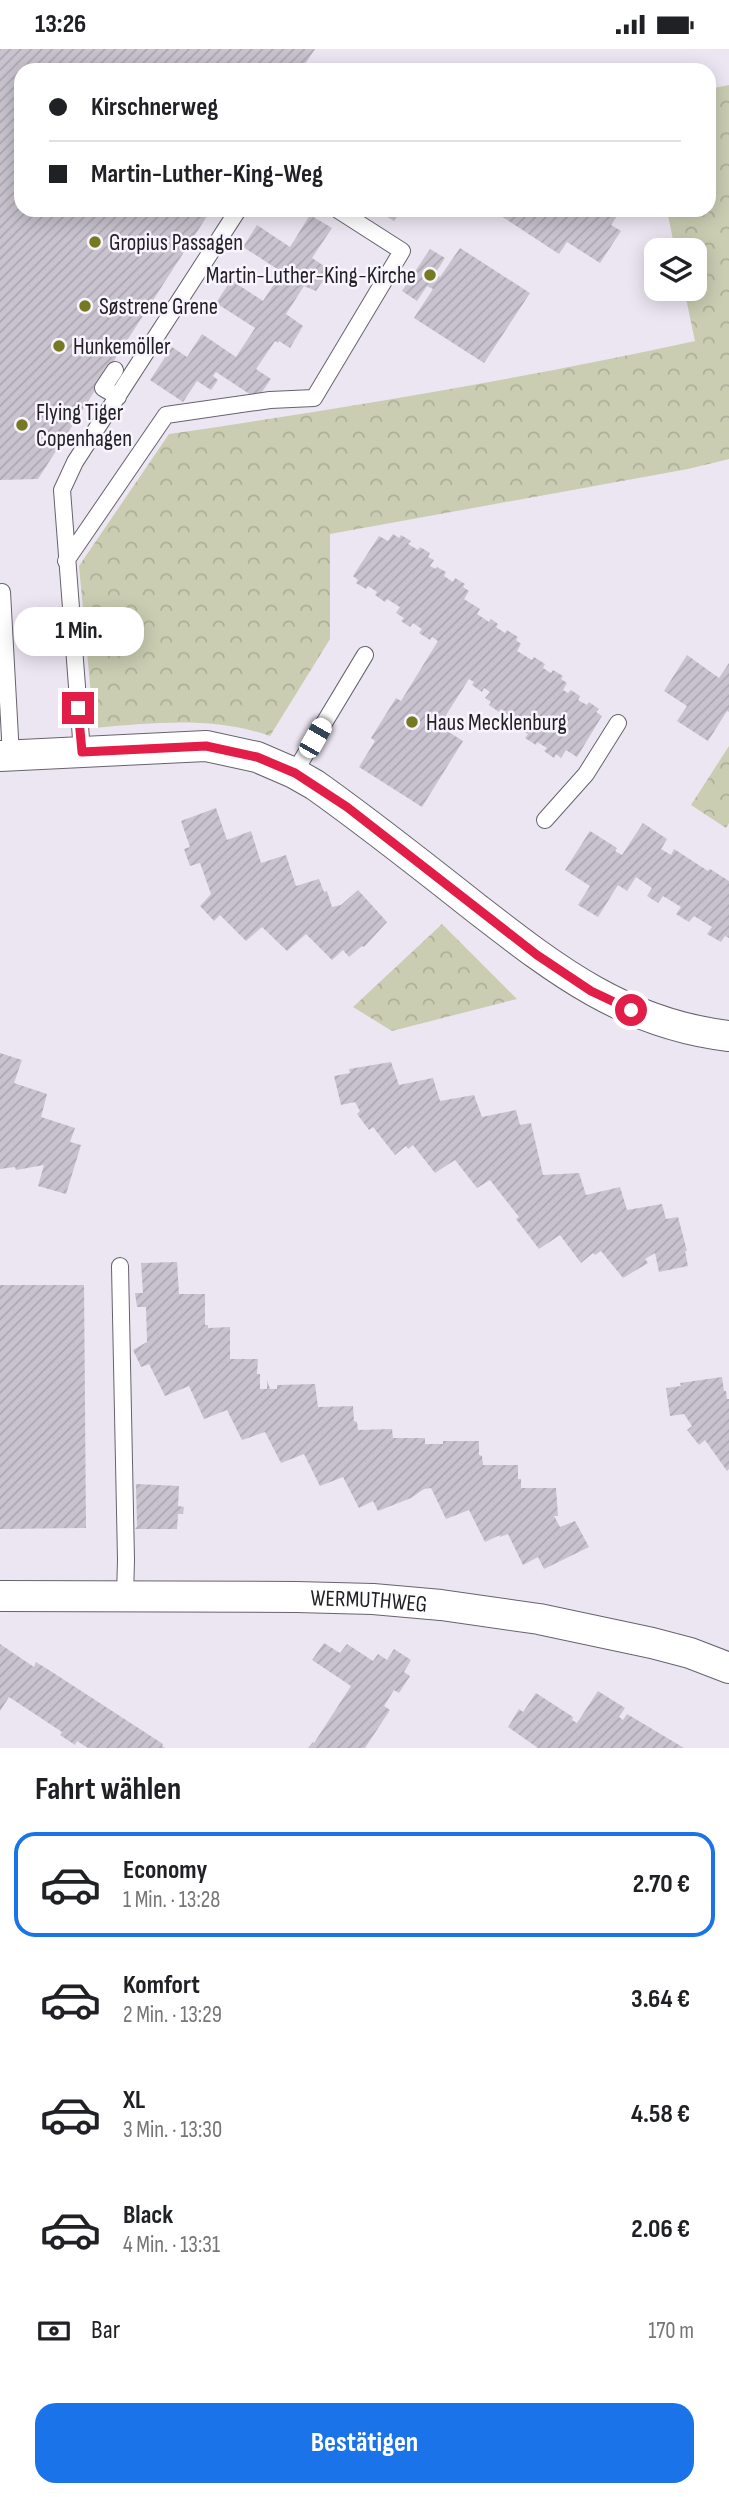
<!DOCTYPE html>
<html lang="de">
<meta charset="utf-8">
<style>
body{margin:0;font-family:"Sofia Sans Condensed",sans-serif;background:#f2f2f2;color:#202124;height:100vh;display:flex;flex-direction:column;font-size:26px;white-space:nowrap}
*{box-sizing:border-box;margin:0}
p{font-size:23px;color:#757577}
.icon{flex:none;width:38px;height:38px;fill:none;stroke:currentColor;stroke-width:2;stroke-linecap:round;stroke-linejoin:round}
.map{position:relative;height:1699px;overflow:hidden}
.sheet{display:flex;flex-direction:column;background:#fff;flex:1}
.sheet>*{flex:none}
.banner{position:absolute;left:14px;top:14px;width:702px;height:154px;border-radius:21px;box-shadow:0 4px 18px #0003;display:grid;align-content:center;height:154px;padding:0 35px;background:#fff}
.controls{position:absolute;left:644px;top:189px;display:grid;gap:14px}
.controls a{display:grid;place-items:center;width:63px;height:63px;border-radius:14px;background:#fff;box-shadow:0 4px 18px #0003;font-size:35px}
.end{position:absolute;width:32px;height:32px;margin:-16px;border:9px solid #e11d48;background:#fff;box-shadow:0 0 0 4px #fff}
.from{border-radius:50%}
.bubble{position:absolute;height:49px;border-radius:21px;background:#fff;box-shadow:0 4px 18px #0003;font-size:23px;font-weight:700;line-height:49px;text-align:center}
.car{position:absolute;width:21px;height:42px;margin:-21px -10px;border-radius:9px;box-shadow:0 0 5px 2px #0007;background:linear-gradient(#fff 24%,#345 0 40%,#fff 0 76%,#345 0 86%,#fff 0)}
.banner b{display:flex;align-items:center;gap:24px;height:66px;font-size:26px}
.banner b+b{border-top:2px solid #e0e0e0}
.banner i{width:18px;height:18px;background:#202124}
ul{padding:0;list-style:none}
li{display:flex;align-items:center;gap:21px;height:105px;margin:0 14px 10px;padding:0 21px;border:4px solid transparent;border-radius:21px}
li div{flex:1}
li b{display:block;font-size:26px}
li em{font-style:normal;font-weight:700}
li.on{border-color:#1a73e8}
li>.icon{width:63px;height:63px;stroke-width:1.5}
h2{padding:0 35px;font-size:32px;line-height:84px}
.pay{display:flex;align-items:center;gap:18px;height:77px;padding:0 35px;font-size:26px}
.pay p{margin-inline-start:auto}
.button{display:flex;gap:14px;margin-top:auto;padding:14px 35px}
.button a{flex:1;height:80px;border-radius:21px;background:#1a73e8;color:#fff;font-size:28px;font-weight:700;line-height:80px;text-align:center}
.status{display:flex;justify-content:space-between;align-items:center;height:49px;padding:0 35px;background:#fff;direction:ltr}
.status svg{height:19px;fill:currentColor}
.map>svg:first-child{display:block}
</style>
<div class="status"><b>13:26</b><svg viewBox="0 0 49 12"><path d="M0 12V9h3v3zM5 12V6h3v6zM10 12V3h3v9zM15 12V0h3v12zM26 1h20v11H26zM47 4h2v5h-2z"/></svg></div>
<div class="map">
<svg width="729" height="1699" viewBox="0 0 729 1699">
<defs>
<pattern id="forest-crowns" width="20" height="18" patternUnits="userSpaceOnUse" patternTransform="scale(1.75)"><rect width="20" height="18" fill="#cacdb2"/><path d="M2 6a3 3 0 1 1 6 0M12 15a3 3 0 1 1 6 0" fill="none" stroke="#adb099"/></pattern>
<pattern id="building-hatch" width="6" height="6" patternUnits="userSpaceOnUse" patternTransform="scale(1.75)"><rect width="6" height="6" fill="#c8c3ce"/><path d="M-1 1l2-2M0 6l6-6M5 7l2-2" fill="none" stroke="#aca7b1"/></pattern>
</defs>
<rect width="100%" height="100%" fill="#ece6f2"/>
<path fill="url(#forest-crowns)" d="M729,36V410L688,420L330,485V590L270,687C213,667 153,674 94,679L79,517L169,385C345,359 521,330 695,292L684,240H695V201H675L667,161H709V40Z
M729,697V774L726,779L691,756Z
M442,875L517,950L392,982L353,958Z"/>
<path fill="url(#building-hatch)" d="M0,0H315L301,21H21V161H211L38,430L0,431Z
M377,161H402L394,172Z
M492,161H621L611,176L621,182L600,214L567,193L559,205Z
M310,166L332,179L312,209L330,221L316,242L304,237L286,265L303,277L290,299L279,292L278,294L275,292L256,320L271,330L257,350L216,323L213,327L218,331L211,341L197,332L183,353L150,331L172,298L187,308L202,285L236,308L255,279L216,254L231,231L263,252L282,223L243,198L257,176L290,198Z
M460,199L530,244L484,314L414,269L433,240L427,237L417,252L402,242L430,200L445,209L435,225L440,228Z
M393,485L399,489L401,486L411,492L408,495L418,501L420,498L430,504L428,508L434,511L430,517L436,520L437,518L446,523L444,527L453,533L455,529L465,535L463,538L469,542L464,550L480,560L477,565L489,573L491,570L498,575L496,578L505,584L507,581L518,588L516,591L521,595L517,602L532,611L534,608L545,615L543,619L551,624L553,621L563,627L561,630L567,634L563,641L568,644L571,641L580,647L578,651L587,656L589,653L599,660L596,663L602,667L577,708L566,701L561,709L556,705L554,709L544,702L547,699L537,693L536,696L525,689L528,685L522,682L525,675L520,672L518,674L501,660L499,663L489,656L491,653L485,649L490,643L484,639L482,643L472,636L474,633L469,630L439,677L463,692L422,758L359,718L375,692L371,689L396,649L401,652L438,592L432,588L430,591L419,584L422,580L413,574L410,578L401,572L404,569L396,564L400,558L387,550L385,553L375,546L377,543L368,537L366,540L356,534L358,531L353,527L379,487L388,492Z
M687,606L719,629L729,614V663L727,662L708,692L677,672L687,657L664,642Z
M216,759L227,791L251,782L261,814L286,806L296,837L319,830L324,843L327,842L332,858L341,856L358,841L387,873L364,898L362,897L349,908L343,901L332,911L306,885L287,902L262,878L246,892L220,866L214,872L200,857L211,845L200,814L190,817L184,800L190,798L181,772Z
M643,774L667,790L661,800L671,806L674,800L708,822L710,820L729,832V889L725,887L721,893L707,885L712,878L694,867L689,873L676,865L681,858L663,847L658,854L647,847L652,839L636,828L627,842L618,836L598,868L578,856L590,837L565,821L590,782L617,799L615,802L622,806Z
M0,1004L22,1011L14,1034L47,1045L41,1068L75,1079L70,1093L81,1096L66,1145L38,1137L44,1116L16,1121L15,1118L0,1120Z
M391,1013L399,1036L433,1029L440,1052L474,1046L482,1068L516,1061L520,1076L531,1074L543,1126L579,1124L586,1146L620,1138L627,1161L662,1155L666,1170L678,1168L687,1202H685L688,1217L659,1223L655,1204L645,1210L648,1214L623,1229L601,1202L595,1206L593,1204L581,1214L560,1186L539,1200L516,1170L519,1168L490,1131L477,1139L455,1111L435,1124L413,1096L408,1100L406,1097L395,1106L373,1078L369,1081L357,1065L360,1062L355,1053L341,1056L334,1027L350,1024L349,1020Z
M177,1213L179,1245H205V1276H208V1279L230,1278V1310H258L257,1325H260V1340H267V1331L270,1340H277V1336L315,1335L318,1358L353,1357L354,1372L357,1373L358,1381L392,1380L393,1389H425V1395H443V1392H479V1406L482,1407L483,1416H518V1430H521V1439H556L558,1467H554L560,1478L575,1472L589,1498L544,1520L538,1508L523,1516L508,1485L500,1488V1486L485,1493L469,1461L446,1470L431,1439L424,1440L411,1449L378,1462L373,1452L359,1459L343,1428L320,1437L304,1405L281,1414L265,1383L242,1391L227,1361L204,1370L189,1337L165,1347L149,1315L141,1318L133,1301L147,1293L146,1258H137L135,1244H143L141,1214Z
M0,1236H84L86,1479L0,1480Z
M722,1328L724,1342H726L727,1350H729V1420L727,1422L705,1391L699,1396L687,1381L692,1377L684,1365L670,1367L666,1339L681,1337L680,1334Z
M136,1435L179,1437L178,1457L184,1458L183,1465H178L177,1480H135L137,1477Z
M324,1594L340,1604L347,1595L373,1612L378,1605L387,1611L394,1600L411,1611L404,1623L410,1627L399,1644L394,1641L384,1657L390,1661L365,1699H308L313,1693L314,1694L351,1637L312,1611Z
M0,1595L34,1618L36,1613L52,1623L163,1695L162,1697L165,1699H88L77,1692L75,1696L60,1686L62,1683L9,1648L0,1662Z
M598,1642L625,1659L619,1668L623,1671L627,1665L684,1699H538L508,1678L519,1660L523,1663L536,1644L573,1668L572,1671L577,1674Z"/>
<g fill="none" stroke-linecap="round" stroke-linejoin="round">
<g stroke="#67636d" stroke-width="18">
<path id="service" d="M115,321L103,339L118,348
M66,512L166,366L270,351L314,349L402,202L338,161
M2,543L11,707
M82,703L62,441L75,413L238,161
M294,724L365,606
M545,771L586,725L618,674
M120,1217L126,1511L125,1547"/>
</g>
<g stroke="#67636d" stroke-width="32">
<g id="minor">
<path d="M0,707L206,697L257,708L294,724L315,736C370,775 423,817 476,859C556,921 625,975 729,987"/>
<path id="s1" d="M0,1547L296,1548L373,1550L441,1556L539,1570L652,1594L690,1604L729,1619"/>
</g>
</g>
<use href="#service" stroke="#fff" stroke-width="16"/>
<use href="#minor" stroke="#fff" stroke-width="30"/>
</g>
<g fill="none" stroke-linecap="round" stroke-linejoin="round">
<path stroke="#e11d48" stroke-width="9" d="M78,659L82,703L206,697L257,708L295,724L347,758L537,906L591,942L631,961"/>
</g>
<g fill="#757922" stroke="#f8f4fe" stroke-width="2.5">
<circle cx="95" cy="193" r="7"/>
<circle cx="430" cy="226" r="7"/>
<circle cx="85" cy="257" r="7"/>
<circle cx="59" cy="297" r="7"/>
<circle cx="22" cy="376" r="7"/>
<circle cx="412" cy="673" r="7"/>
</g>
<g text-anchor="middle" stroke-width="5" stroke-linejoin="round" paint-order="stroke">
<g font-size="23" fill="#222025" stroke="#f8f4fe" text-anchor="start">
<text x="109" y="201">Gropius Passagen</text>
<text x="416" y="234" text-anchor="end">Martin-Luther-King-Kirche</text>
<text x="99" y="265">Søstrene Grene</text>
<text x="73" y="305">Hunkemöller</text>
<text x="36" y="371">Flying Tiger<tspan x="36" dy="26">Copenhagen</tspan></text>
<text x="426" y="681">Haus Mecklenburg</text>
</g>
<g font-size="23" fill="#222025" stroke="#f8f4fe">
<text dy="8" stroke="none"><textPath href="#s1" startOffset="369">WERMUTHWEG</textPath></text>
</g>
</g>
</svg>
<div class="controls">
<a><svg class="icon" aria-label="layers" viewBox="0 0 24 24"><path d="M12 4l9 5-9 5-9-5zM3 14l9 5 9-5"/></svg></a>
</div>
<i class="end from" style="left:631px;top:961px"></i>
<i class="end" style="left:78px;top:659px"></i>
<div class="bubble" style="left:14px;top:558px;width:130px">1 Min.</div>
<i class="car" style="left:315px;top:689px;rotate:30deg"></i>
<div class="banner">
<b><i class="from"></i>Kirschnerweg</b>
<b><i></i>Martin-Luther-King-Weg</b>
</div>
</div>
<section class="sheet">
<h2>Fahrt wählen</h2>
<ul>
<li class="on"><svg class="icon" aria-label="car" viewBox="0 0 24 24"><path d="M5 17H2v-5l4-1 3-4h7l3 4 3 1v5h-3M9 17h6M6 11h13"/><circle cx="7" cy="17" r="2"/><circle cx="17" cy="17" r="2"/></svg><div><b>Economy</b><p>1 Min. · 13:28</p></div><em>2.70 €</em></li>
<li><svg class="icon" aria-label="car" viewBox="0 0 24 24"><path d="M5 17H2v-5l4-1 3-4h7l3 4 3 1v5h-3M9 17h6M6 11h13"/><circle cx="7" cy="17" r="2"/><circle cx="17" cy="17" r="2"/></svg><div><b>Komfort</b><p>2 Min. · 13:29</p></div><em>3.64 €</em></li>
<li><svg class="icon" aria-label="car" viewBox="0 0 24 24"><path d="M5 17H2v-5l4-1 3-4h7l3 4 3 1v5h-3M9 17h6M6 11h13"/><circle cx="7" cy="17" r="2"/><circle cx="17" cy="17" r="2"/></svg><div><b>XL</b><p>3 Min. · 13:30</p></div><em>4.58 €</em></li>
<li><svg class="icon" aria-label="car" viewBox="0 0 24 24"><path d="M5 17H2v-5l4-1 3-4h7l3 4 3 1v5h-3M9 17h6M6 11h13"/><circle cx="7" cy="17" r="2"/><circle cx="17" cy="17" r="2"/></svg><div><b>Black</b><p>4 Min. · 13:31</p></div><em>2.06 €</em></li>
</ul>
<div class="pay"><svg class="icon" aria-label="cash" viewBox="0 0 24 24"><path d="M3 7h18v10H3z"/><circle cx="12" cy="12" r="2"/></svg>Bar<p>170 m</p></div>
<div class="button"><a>Bestätigen</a></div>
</section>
